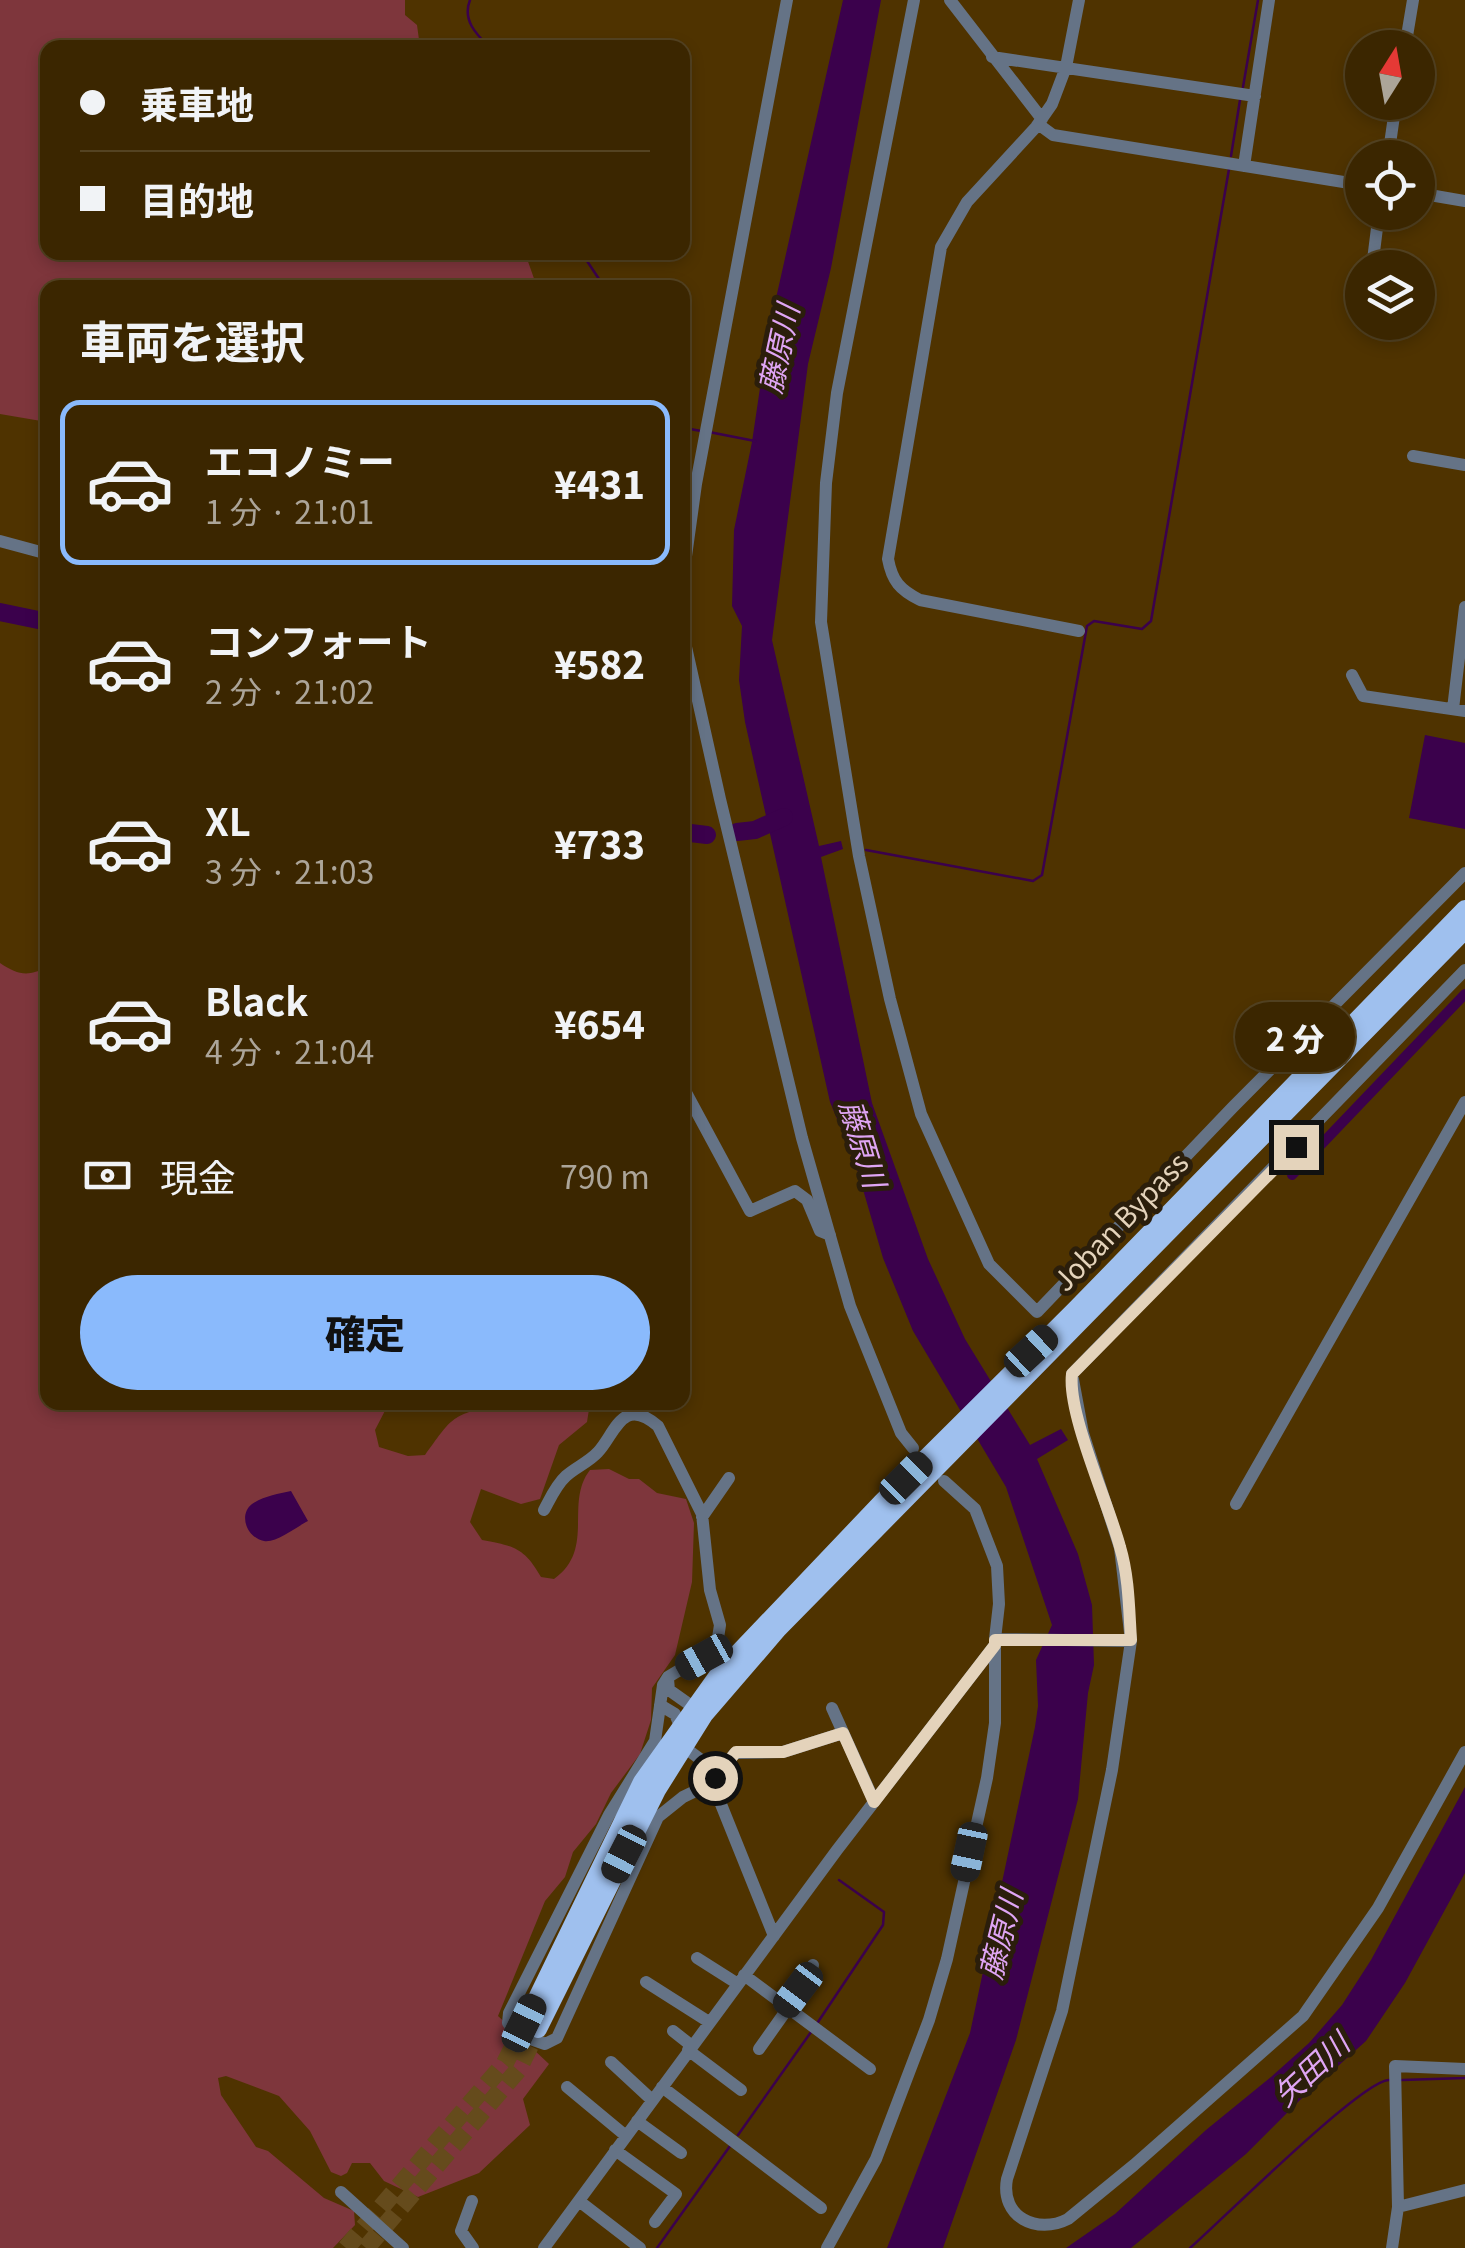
<!DOCTYPE html>
<html lang="ja">
<meta charset="utf-8">
<style>
body{margin:0;font-family:Georgia,"Noto Sans JP",serif;background:#422e0a;color:#f1f3f6;height:100vh;display:flex;flex-direction:column;font-size:38px;white-space:nowrap}
*{box-sizing:border-box;margin:0}
p{font-size:32px;color:#aca599}
.icon{flex:none;width:55px;height:55px;fill:none;stroke:currentColor;stroke-width:2;stroke-linecap:round;stroke-linejoin:round}
.map{position:relative;flex:1;overflow:hidden}
.details{position:absolute;left:40px;top:280px;width:650px;height:1130px;display:flex;flex-direction:column;background:#3b2600;border-radius:20px;box-shadow:0 5px 15px #0003,0 0 0 2px #544322}
.details>*{flex:none}
.hud{position:absolute;left:40px;top:40px;width:650px;height:220px;border-radius:20px;box-shadow:0 5px 15px #0003,0 0 0 2px #544322;display:grid;align-content:center;height:220px;padding:0 40px;background:#3b2600}
.needle{width:65px;rotate:11deg}
.tools{position:absolute;left:1345px;top:30px;display:grid;gap:20px}
.tools a{display:grid;place-items:center;width:90px;height:90px;border-radius:50%;background:#3b2600;box-shadow:0 5px 15px #0003,0 0 0 2px #544322;font-size:50px}
.end{position:absolute;width:45px;height:45px;margin:-22px;border:12px solid #e4d3bb;background:#111;box-shadow:0 0 0 5px #111}
.from{border-radius:50%}
.bubble{position:absolute;height:70px;border-radius:35px;background:#3b2600;box-shadow:0 5px 15px #0003,0 0 0 2px #544322;font-size:32px;font-weight:800;line-height:70px;text-align:center}
.car{position:absolute;width:30px;height:60px;margin:-30px -15px;border-radius:12px;box-shadow:0 0 8px 2px #0007;background:linear-gradient(#222 24%,#8ab4d8 0 40%,#222 0 76%,#8ab4d8 0 86%,#222 0)}
.hud b{display:flex;align-items:center;gap:35px;height:95px;font-size:38px}
.hud b+b{border-top:2px solid #544322}
.hud i{width:25px;height:25px;background:#f1f3f6}
ul{padding:0;list-style:none}
li{display:flex;align-items:center;gap:30px;height:165px;margin:0 20px 15px;padding:0 20px;border:5px solid transparent;border-radius:20px}
li div{flex:1}
li b{display:block;font-size:38px}
li em{font-style:normal;font-weight:800}
li.on{border-color:#8abafc}
li>.icon{width:90px;height:90px;stroke-width:1.5}
h2{padding:0 40px;font-size:45px;line-height:120px}
.pay{display:flex;align-items:center;gap:25px;height:110px;padding:0 40px;font-size:38px}
.pay p{margin-inline-start:auto}
.button{display:flex;gap:20px;margin-top:auto;padding:20px 40px}
.button a{flex:1;height:115px;border-radius:60px;background:#8abafc;color:#111;font-size:40px;font-weight:800;line-height:115px;text-align:center}
.map>svg:first-child{display:block}
</style>
<div class="map">
<svg width="1465" height="2248" viewBox="0 0 1465 2248">
<rect width="100%" height="100%" fill="#4f3300"/>
<path fill="#7e363c" d="M0,0H405V15L417,25L420,47L48,48V252L525,253L537,287L48,288L47,422L0,414Z
M0,963C18,975 28,977 47,967L48,1402L389,1403L375,1430L379,1447L408,1456L425,1455C451,1420 450,1414 496,1406L497,1403H590L587,1422L559,1445L540,1499L521,1504L481,1489L470,1522L482,1540C513,1546 524,1547 541,1577L554,1579C596,1549 564,1503 590,1470L609,1469L629,1479H639L657,1493L686,1499L694,1523L692,1582L675,1655L652,1688L651,1720L640,1754L611,1793L596,1824L573,1852L565,1877L545,1901L498,2016L549,2064L523,2099L530,2125L479,2173L418,2197L384,2181L370,2163H352L347,2173L341,2176L331,2172L310,2131L279,2096L226,2076L218,2078L221,2095L256,2147L268,2151L324,2198L354,2211L355,2225L333,2248H0Z"/>
<path fill="#3b014c" d="M843,0H881L831,268L808,364L772,640L819,846L841,841L843,849L821,857L872,1103L928,1259L965,1339L1030,1445L1061,1429L1068,1440L1037,1459L1078,1554L1092,1605L1094,1665L1088,1693L1078,1799L1016,2040L943,2248H887L970,2033L1035,1727L1038,1706L1036,1660L1052,1625L1006,1487L913,1331L883,1258L855,1162L830,1102L745,722L739,680L742,626L732,606L734,530L752,442L768,334Z
M1425,735L1465,743V829L1409,818Z
M291,1491L308,1521C296,1527 277,1543 264,1541C247,1538 238,1515 252,1504C264,1496 278,1494 291,1491Z
M1465,1787V1873L1405,1983L1366,2041L1300,2100L1246,2154L1131,2248H1066L1115,2214L1206,2130L1271,2077L1309,2043L1342,2005L1371,1960Z"/>
<g fill="none" stroke-linecap="round" stroke-linejoin="round">
<path stroke="#3b014c" stroke-width="2.5" d="M470,0C462,20 476,34 490,48
M1243,87L1258,0
M1231,156L1240,100
M581,252L605,288
M682,411L685,428L701,431
M709,432L755,441
M866,850L1033,881L1042,875L1087,626L1094,621L1142,629L1151,621L1229,169
M816,2025L883,1925L884,1912L839,1880
M1402,2080L1465,2078
M738,2135L811,2032
M657,2248L730,2146
M1190,2248C1220,2222 1362,2080 1389,2080"/>
<path stroke="#3b014c" stroke-width="10" d="M1292,1175L1465,994"/>
<path stroke="#3b014c" stroke-width="18" d="M0,612L48,622
M682,832L707,835
M737,832L755,830L784,817"/>
<path stroke="#654b1c" stroke-width="18" stroke-dasharray="18 9" stroke-linecap="butt" d="M346,2248L505,2063L525,2023
M366,2248L518,2070L538,2029"/>
<path stroke="#657386" stroke-width="12" d="M914,0L837,393L826,483L821,622L859,856L890,999L921,1114L989,1264L1037,1312L1233,1107L1465,873
M950,0L1042,119
M1079,0L1066,67L1052,104L1036,127L967,202L941,247L888,559C892,581 900,590 920,600L1079,631
M1405,48L1413,0
M992,57L1255,96
M1038,124L1053,135L1362,185
M1388,158L1396,102
M1244,166L1269,0
M1418,193L1465,201
M1372,268L1379,212
M1362,315V314
M1413,456L1465,465
M0,541L48,554
M682,623L683,578L696,484L787,0
M682,629L720,799L802,1138L850,1306L901,1433L913,1448
M1352,675L1363,696L1465,711
M1453,709L1465,607
M1465,970L1072,1374L1083,1433L1120,1548L1131,1641L1112,1770L1062,2011L1007,2179C1000,2217 1037,2235 1068,2219L1134,2165L1303,2016L1378,1908L1465,1752
M682,1085L750,1211L795,1191L807,1200L820,1231L830,1235
M1236,1504L1465,1102
M544,1510C550,1499 556,1485 566,1476C576,1467 589,1462 598,1452C615,1434 622,1395 658,1426L702,1514L710,1590L720,1625L718,1638L711,1651L668,1677L663,1685L655,1741L609,1815L509,2013L508,2023L519,2035L545,2044L557,2038L658,1817L683,1797L712,1783L735,1753L783,1752L843,1733
M702,1517L729,1478
M995,1639L1131,1641
M668,1679L669,1690L693,1707
M660,1705L675,1714L680,1726
M832,1708L874,1801
M684,1747L704,1762L774,1936
M697,1958L738,1984
M744,1975L870,2069
M646,1982L709,2022
M786,2006L811,1973L813,1965
M673,2031L692,2046
M759,2049L788,2008
M688,2050L741,2090
M611,2062L652,2100
M567,2087L626,2136
M662,2087L821,2208
M637,2121L681,2153
M615,2150L676,2194L655,2222
M341,2192L403,2248
M472,2201L461,2231L473,2248
M579,2201L640,2248
M1398,2207L1465,2190
M544,2248L837,1850L995,1645
M827,2248L876,2159L929,2020L947,1959L987,1778L995,1723V1639L999,1604L997,1566L975,1509L944,1481
M1392,2248L1398,2207L1395,2066L1465,2069"/>
<path stroke="#9fc0ee" stroke-width="18" d="M525,2023L642,1782L721,1671L881,1503L1076,1309L1465,909
M538,2029L657,1790L704,1715L778,1629L1465,930"/>
</g>
<g fill="none" stroke-linecap="round" stroke-linejoin="round">
<path stroke="#e4d3bb" stroke-width="12" d="M715,1778L736,1752H783L843,1733L874,1802L995,1645V1640H1131C1129,1609 1129,1577 1120,1547C1109,1505 1067,1413 1072,1374L1296,1147"/>
</g>
<g text-anchor="middle" stroke-width="10" stroke-linejoin="round" paint-order="stroke">
<g font-size="28" fill="#e4d3bb" stroke="#2b1e0b">
<text transform="translate(1121 1222) rotate(-46)" y="10">Joban Bypass</text>
</g>
<g font-size="30" font-style="italic" fill="#dfa5f4" stroke="#2b1e0b">
<text transform="translate(780 349) rotate(-78)" y="10">藤原川</text>
<text transform="translate(862 1144) rotate(73)" y="10">藤原川</text>
<text transform="translate(1002 1935) rotate(-76)" y="10">藤原川</text>
<text transform="translate(1312 2070) rotate(-43)" y="10">矢田川</text>
</g>
</g>
</svg>
<div class="tools">
<a><svg class="needle" viewBox="-14 -14 28 28"><path d="M0-13l5 13h-10z" fill="#e53935"/><path d="M0 13l5-13h-10z" fill="#aca599"/></svg></a>
<a><svg class="icon" aria-label="locate" viewBox="0 0 24 24"><circle cx="12" cy="12" r="6"/><path d="M12 2v4M12 18v4M2 12h4M18 12h4"/></svg></a>
<a><svg class="icon" aria-label="layers" viewBox="0 0 24 24"><path d="M12 4l9 5-9 5-9-5zM3 14l9 5 9-5"/></svg></a>
</div>
<i class="end from" style="left:715px;top:1778px"></i>
<i class="end" style="left:1296px;top:1147px"></i>
<div class="bubble" style="left:1235px;top:1002px;width:120px">2 分</div>
<i class="car" style="left:1031px;top:1351px;rotate:47deg"></i>
<i class="car" style="left:906px;top:1478px;rotate:45deg"></i>
<i class="car" style="left:704px;top:1657px;rotate:241deg"></i>
<i class="car" style="left:969px;top:1852px;rotate:192deg"></i>
<i class="car" style="left:624px;top:1854px;rotate:207deg"></i>
<i class="car" style="left:798px;top:1990px;rotate:217deg"></i>
<i class="car" style="left:524px;top:2023px;rotate:26deg"></i>
<div class="hud">
<b><i class="from"></i>乗車地</b>
<b><i></i>目的地</b>
</div>
<section class="details">
<h2>車両を選択</h2>
<ul>
<li class="on"><svg class="icon" aria-label="car" viewBox="0 0 24 24"><path d="M5 17H2v-5l4-1 3-4h7l3 4 3 1v5h-3M9 17h6M6 11h13"/><circle cx="7" cy="17" r="2"/><circle cx="17" cy="17" r="2"/></svg><div><b>エコノミー</b><p>1 分 · 21:01</p></div><em>¥431</em></li>
<li><svg class="icon" aria-label="car" viewBox="0 0 24 24"><path d="M5 17H2v-5l4-1 3-4h7l3 4 3 1v5h-3M9 17h6M6 11h13"/><circle cx="7" cy="17" r="2"/><circle cx="17" cy="17" r="2"/></svg><div><b>コンフォート</b><p>2 分 · 21:02</p></div><em>¥582</em></li>
<li><svg class="icon" aria-label="car" viewBox="0 0 24 24"><path d="M5 17H2v-5l4-1 3-4h7l3 4 3 1v5h-3M9 17h6M6 11h13"/><circle cx="7" cy="17" r="2"/><circle cx="17" cy="17" r="2"/></svg><div><b>XL</b><p>3 分 · 21:03</p></div><em>¥733</em></li>
<li><svg class="icon" aria-label="car" viewBox="0 0 24 24"><path d="M5 17H2v-5l4-1 3-4h7l3 4 3 1v5h-3M9 17h6M6 11h13"/><circle cx="7" cy="17" r="2"/><circle cx="17" cy="17" r="2"/></svg><div><b>Black</b><p>4 分 · 21:04</p></div><em>¥654</em></li>
</ul>
<div class="pay"><svg class="icon" aria-label="cash" viewBox="0 0 24 24"><path d="M3 7h18v10H3z"/><circle cx="12" cy="12" r="2"/></svg>現金<p>790 m</p></div>
<div class="button"><a>確定</a></div>
</section>
</div>
